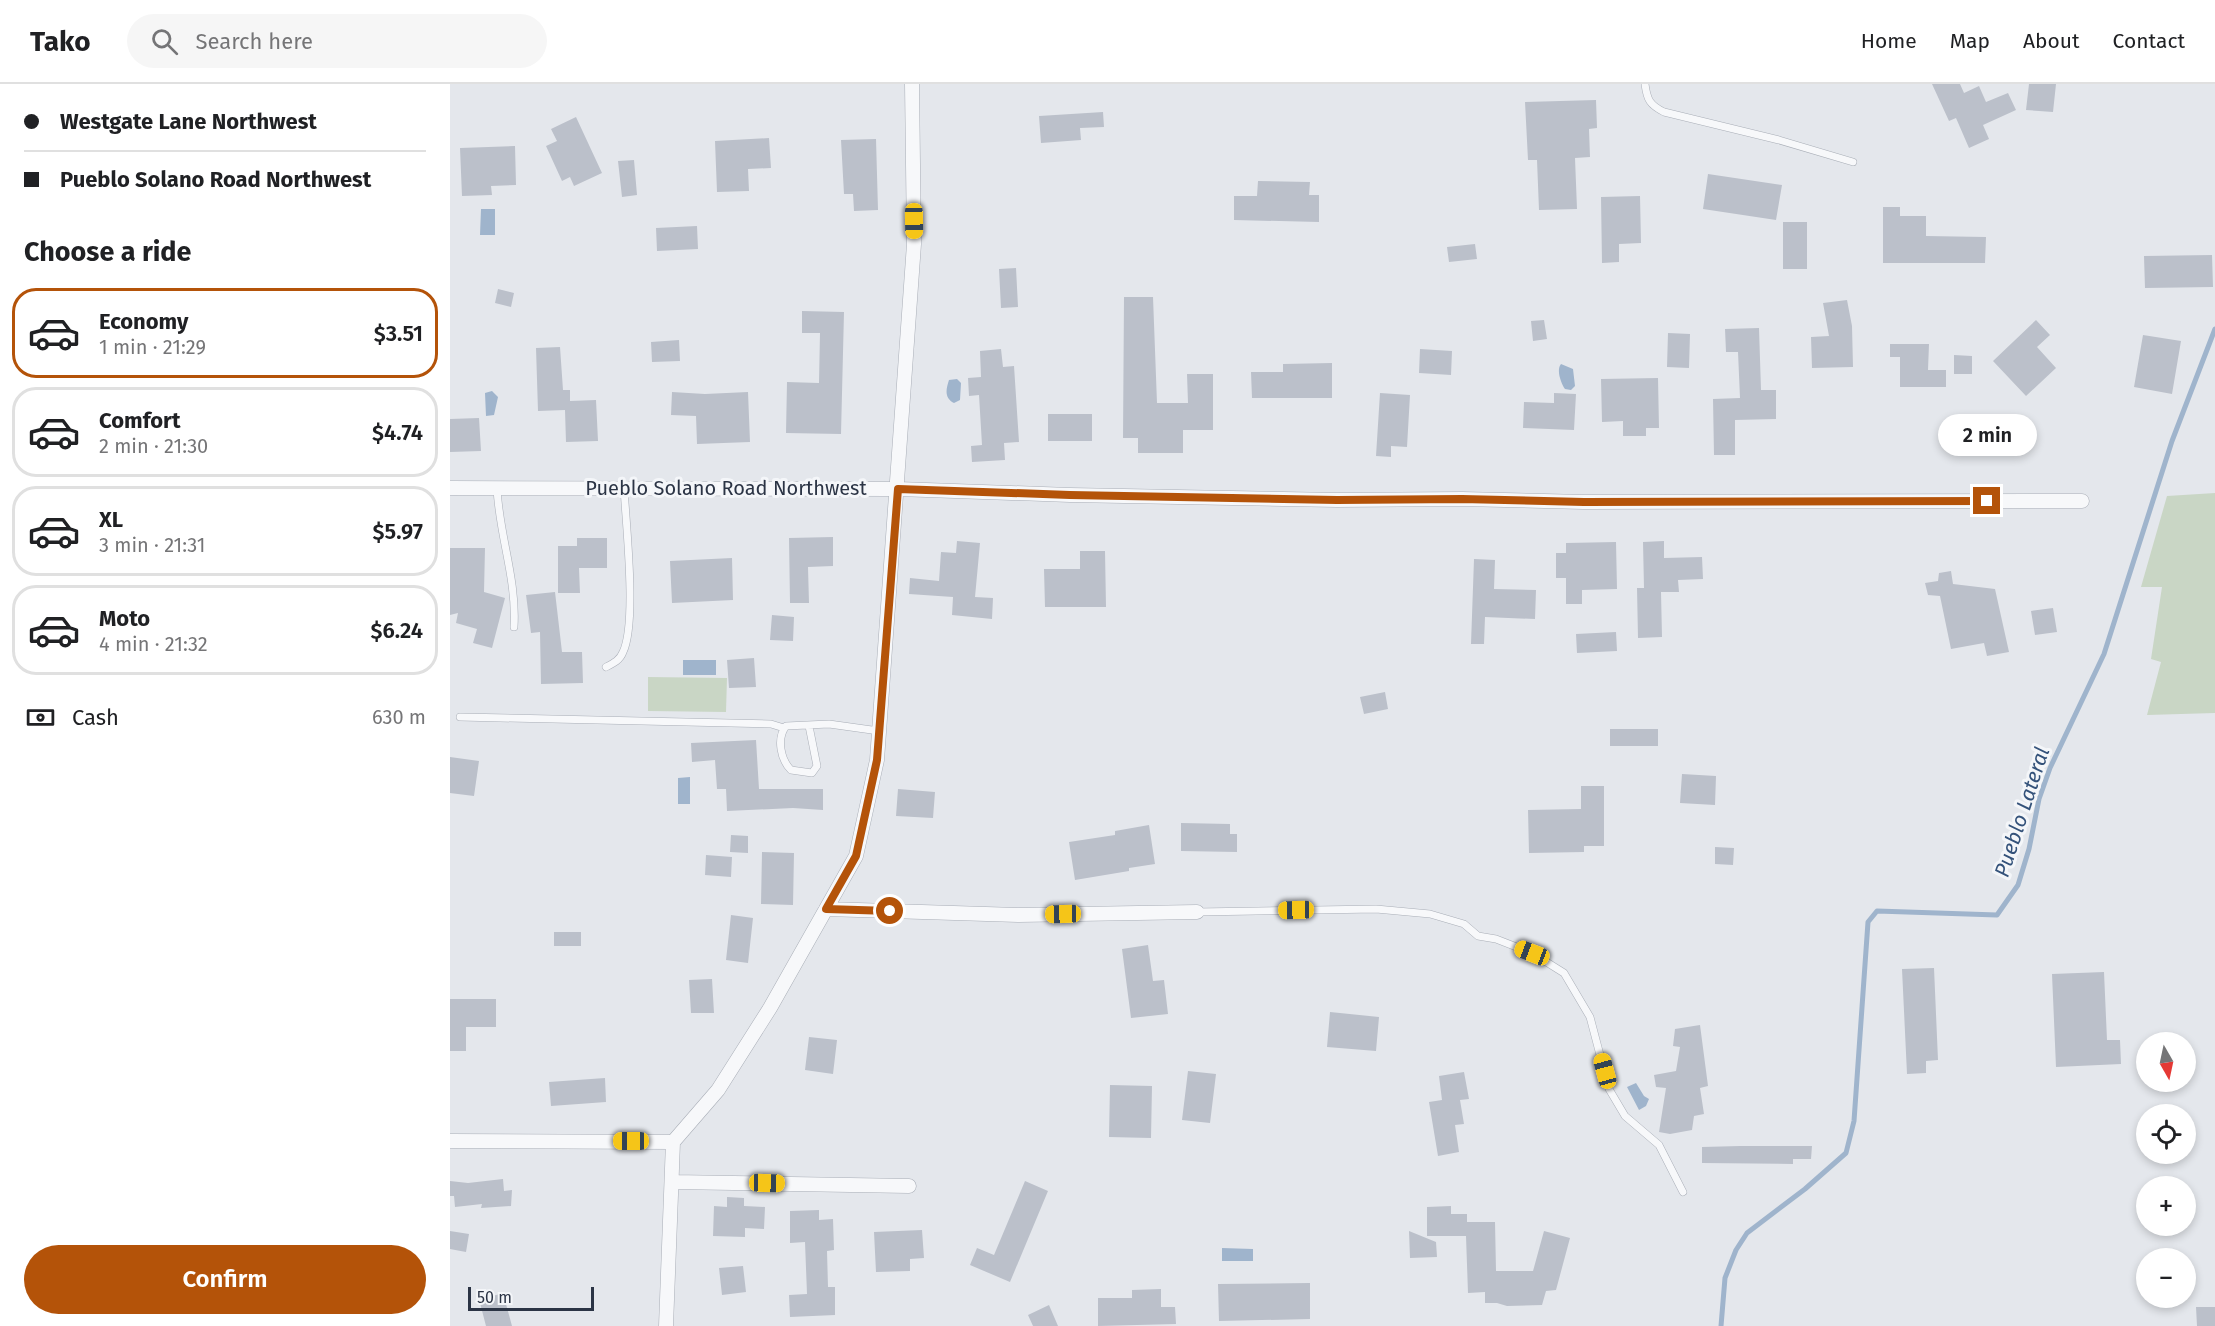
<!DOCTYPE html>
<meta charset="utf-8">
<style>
body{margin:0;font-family:"Fira Sans",sans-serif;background:#f6f6f6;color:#202124;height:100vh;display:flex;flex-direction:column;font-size:22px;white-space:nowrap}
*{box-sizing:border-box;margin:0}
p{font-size:20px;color:#757577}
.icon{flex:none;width:33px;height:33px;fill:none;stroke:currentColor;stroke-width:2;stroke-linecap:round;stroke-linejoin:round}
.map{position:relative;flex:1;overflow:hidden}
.side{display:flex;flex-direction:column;background:#fff;width:450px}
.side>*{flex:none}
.hud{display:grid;align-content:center;height:132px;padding:0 24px;background:#fff}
.needle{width:39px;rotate:171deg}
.fabs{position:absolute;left:1686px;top:948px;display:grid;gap:12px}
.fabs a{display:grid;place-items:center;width:60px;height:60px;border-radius:50%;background:#fff;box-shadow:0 3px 9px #0003;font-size:30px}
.scale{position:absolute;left:18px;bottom:15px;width:126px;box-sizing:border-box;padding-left:6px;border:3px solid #2b3445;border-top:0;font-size:16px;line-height:21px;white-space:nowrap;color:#2b3445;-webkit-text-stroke:4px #f4f6f9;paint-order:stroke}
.end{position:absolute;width:27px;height:27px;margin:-14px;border:8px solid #b45309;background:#fff;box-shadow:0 0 0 3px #fff}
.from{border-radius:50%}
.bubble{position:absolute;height:42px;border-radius:21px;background:#fff;box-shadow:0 3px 9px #0003;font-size:20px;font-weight:600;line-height:42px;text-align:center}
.car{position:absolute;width:18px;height:36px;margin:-18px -9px;border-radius:8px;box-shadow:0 0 4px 2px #0007;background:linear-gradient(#f5c518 24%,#345 0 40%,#f5c518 0 76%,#345 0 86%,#f5c518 0)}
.hud b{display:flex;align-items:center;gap:21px;height:57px;font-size:22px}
.hud b+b{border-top:2px solid #e0e0e0}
.hud i{width:15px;height:15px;background:#202124}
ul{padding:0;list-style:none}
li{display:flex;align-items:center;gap:18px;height:90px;margin:0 12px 9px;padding:0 12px;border:3px solid #e0e0e0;border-radius:24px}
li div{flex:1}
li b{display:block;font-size:22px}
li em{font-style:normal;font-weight:600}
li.active{border-color:#b45309}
li>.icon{width:54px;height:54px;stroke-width:1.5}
h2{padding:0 24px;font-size:27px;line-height:72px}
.pay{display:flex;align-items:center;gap:15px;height:66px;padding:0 24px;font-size:22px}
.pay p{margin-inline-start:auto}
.cta{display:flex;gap:12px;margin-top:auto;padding:12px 24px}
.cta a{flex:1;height:69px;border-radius:36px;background:#b45309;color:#fff;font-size:24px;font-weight:600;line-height:69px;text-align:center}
header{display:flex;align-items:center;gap:36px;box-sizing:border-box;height:84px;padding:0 30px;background:#fff;border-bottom:2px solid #e0e0e0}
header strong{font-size:28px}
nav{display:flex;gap:33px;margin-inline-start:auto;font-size:21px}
.search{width:420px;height:54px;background:#f6f6f6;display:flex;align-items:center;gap:15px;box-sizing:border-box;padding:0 21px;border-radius:33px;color:#757577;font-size:22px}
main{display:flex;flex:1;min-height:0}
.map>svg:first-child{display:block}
</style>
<header>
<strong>Tako</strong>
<div class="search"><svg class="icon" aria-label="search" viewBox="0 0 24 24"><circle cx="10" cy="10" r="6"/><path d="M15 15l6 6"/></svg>Search here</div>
<nav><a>Home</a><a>Map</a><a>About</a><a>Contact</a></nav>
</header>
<main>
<section class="side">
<div class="hud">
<b><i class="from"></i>Westgate Lane Northwest</b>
<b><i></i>Pueblo Solano Road Northwest</b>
</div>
<h2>Choose a ride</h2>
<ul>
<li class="active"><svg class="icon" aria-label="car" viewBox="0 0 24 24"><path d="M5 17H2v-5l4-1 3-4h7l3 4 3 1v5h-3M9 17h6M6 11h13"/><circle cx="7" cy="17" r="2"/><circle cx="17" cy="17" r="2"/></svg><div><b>Economy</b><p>1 min · 21:29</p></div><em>$3.51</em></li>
<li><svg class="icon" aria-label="car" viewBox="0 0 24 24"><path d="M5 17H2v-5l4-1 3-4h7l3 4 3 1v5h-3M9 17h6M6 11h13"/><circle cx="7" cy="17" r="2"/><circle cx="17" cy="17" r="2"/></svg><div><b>Comfort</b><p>2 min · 21:30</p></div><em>$4.74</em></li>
<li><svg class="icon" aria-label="car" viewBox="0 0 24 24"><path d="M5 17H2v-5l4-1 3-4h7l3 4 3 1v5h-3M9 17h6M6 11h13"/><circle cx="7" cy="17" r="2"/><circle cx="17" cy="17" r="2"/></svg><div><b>XL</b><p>3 min · 21:31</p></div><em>$5.97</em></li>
<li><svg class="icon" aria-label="car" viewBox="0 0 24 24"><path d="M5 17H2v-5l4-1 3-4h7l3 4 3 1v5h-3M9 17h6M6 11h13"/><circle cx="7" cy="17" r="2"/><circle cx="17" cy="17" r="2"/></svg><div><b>Moto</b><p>4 min · 21:32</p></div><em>$6.24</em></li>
</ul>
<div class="pay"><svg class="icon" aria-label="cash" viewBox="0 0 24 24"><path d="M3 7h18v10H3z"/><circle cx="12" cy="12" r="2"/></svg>Cash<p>630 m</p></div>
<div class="cta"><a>Confirm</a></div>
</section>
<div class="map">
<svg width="1765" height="1242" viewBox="0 0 1765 1242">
<rect width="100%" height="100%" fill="#e4e7ec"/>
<path fill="#c9d6c5" d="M1765,409V629L1697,631L1711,578L1701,575L1712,503H1691L1717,412Z
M198,593L277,594L276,628L198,627Z"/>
<path fill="#9fb4cc" d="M31,125H45V151H30Z
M1111,280L1123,285L1125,302L1121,306L1115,305C1111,299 1106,286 1111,280Z
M507,295L511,299L510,316L504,319C494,314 496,305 499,296Z
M42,307L48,313L44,331L36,332L35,309Z
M233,576H266V591H233Z
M240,693V720H228V694Z
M1186,999L1194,1012L1199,1015L1196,1022L1189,1026L1177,1003Z
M772,1164L803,1165V1177H772Z"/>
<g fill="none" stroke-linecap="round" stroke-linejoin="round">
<path stroke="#9fb4cc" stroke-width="5" d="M1271,1242L1275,1194L1286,1166L1297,1149L1355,1105L1396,1069L1404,1037L1418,838L1427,827L1547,831L1568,801L1579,765L1589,715L1600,684L1654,570L1722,357L1765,245"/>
</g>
<path fill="#bbc0ca" d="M1482,0H1510L1514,9L1529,2L1536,18L1558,9L1566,26L1533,41L1539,55L1519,64L1506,34L1499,37Z
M1579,0H1606L1603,28L1576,26Z
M1146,16L1147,44L1139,45L1140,73L1125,74L1127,125L1089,126L1087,76H1078L1075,18Z
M653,28L654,43L630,44L631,56L591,59L589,32Z
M126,33L152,89L124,102L120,93L112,97L96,62L107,57L101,45Z
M319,54L321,84L298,85L299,107L267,108L265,57Z
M426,55L428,126L404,127L403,110H394L391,56Z
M65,62L66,101L41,102L42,111L12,112L10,64Z
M184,76L187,111L172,113L168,77Z
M1258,90L1332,101L1326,136L1253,125Z
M808,97L860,98L859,111H869V138L784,136V112H807Z
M1190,112L1191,159L1169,160V178L1152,179L1151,113Z
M1433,123H1450V132H1476V152L1536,153L1535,179H1433Z
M1333,138H1357V185H1333Z
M247,142L248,165L207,167L206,144Z
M1025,160L1027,175L999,178L997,163Z
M1762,171L1763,203L1695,204L1694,172Z
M566,184L568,223L551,224L549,185Z
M48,205L64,209L61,223L45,219Z
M674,213H703L707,319H738L737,290H763V346H733V369H688V354H673Z
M1397,216L1402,242L1403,283L1362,284L1361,253L1379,252L1373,219Z
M352,227L394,228L391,350L336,349L337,298L369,299L370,249H352Z
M1094,236L1097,255L1083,257L1081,237Z
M1586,236L1600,251L1587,263L1606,284L1576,312L1543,277Z
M1309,244L1311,306H1326V335L1285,336V371H1264L1263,315L1290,314L1288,268H1276L1275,245Z
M1218,249L1240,250L1239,284L1217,283Z
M1693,251L1731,257L1722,310L1684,303Z
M229,256L230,277L202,278L201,258Z
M1440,260H1479L1478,286H1496V303H1450V273H1440Z
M110,263L113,306H120V317L146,316L148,357L116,358L115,326L88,327L86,264Z
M551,265L553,283L564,282L569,358L554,359L555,376L522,378L521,362L532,361L529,311L519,312L518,294L531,293L530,267Z
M970,265L1002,267L1001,291L969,289Z
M1504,271L1522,272V290H1504Z
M882,279V314H802L801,288H833V280Z
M1208,294L1209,344H1196V352H1173V337L1152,338L1151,295Z
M222,308L255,310L298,308L300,358L247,360L246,332L221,331Z
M930,309L960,311L957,363L941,362V373L926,372Z
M1104,309L1126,310L1124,346L1073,344L1074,318L1104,319Z
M598,330H642V357H598Z
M29,334L31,367L0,368V335Z
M383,453V482L358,483L359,519H340L339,454Z
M127,454H157V484H129L130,509H108V462H127Z
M507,457L530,459L525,513L543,514L542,535L502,531L503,513L459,510L460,494L489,497L491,468L506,469Z
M1214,457V474L1252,473L1253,495L1228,496L1229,508H1211L1212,553L1188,554L1187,504H1194L1193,458Z
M1166,458L1167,505L1132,506V520H1116V494H1106V469H1116V459Z
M0,464H35L34,508L55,514L42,564L23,559L27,545L6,539L8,529L0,531Z
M630,467H655L656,523H595L594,485H630Z
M282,474L283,516L222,519L220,477Z
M1024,475L1045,476L1044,505L1086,506L1085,535L1035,533L1034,560H1021Z
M1501,487L1503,500L1545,505L1559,568L1537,572L1534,559L1501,565L1490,512L1478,511L1475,499L1488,497L1489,489Z
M105,508L112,568H132L133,599L91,600L90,548L81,549L76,511Z
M1603,524L1607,548L1585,551L1581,527Z
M322,531L344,533L343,557L320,556Z
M1166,548L1167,567L1127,569L1126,550Z
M304,574L306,603L279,604L277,576Z
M935,608L938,625L914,630L910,613Z
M1160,645H1208V662H1160Z
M306,656L309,705H373V726L343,724L277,727L276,705H267L265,676L242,678L241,659Z
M0,673L29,677L24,712L0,709Z
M1232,690L1266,692L1265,721L1230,719Z
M1131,702H1154V762H1134V768L1079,769L1078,726L1131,725Z
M448,705L485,708L483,734L446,732Z
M731,739L780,740V750H787V768L731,767Z
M699,741L705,780L679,784V787L625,796L619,758L665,751V747Z
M281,751L298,752V769L280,768Z
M1265,763L1284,764L1283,781L1265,780Z
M312,768L344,769L343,821L311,820Z
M256,771L282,773L281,793L255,791Z
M281,831L303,834L298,879L276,876Z
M104,848H131V862H104Z
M698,861L703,897L714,896L718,930L681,934L672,865Z
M1484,884L1488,976L1476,977V989L1457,990L1452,885Z
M1654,888L1657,956H1670L1671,980L1606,983L1602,890Z
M262,895L264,929H241L239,896Z
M0,915H46V943H16V967H0Z
M880,928L929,933L926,967L877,963Z
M1250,941L1258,1002L1250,1004L1254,1030L1244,1032L1242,1046L1220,1050L1209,1048L1216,1004L1206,1003L1204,991L1226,987L1230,963L1223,962L1225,945Z
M359,953L387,956L383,990L355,986Z
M738,987L766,990L760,1039L732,1036Z
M1014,988L1019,1015L1010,1016L1014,1040L1005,1041L1009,1068L988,1072L979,1018L992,1016L989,992Z
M155,994L156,1018L101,1022L99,998Z
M660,1001L702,1002L701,1054L659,1053Z
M1290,1062H1362L1361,1075H1343V1080L1252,1079V1063Z
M53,1095L54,1107L62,1106L61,1122L31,1124L32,1120L5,1123L4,1112H0V1097L18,1099Z
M575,1097L598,1107L560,1198L520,1181L527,1164L544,1171Z
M277,1113L294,1114V1122L315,1123L314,1145L295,1144V1153L263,1152L264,1122L277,1123Z
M1001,1122V1130H1017V1138H1045L1046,1187H1083L1094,1147L1120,1154L1106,1206L1096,1207L1092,1221L1057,1222L1047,1219H1035V1208L1018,1209L1016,1152H977V1123Z
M369,1126V1136L383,1135L384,1166L377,1167L378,1203H385V1231L340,1233L339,1211L357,1210L355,1158L340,1159V1127Z
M472,1146L474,1174L460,1175V1187L426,1188L424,1148Z
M0,1147L19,1150L16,1168L0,1165Z
M959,1147L986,1158L987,1173L960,1174Z
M293,1182L296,1208L272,1211L269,1184Z
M860,1199V1235L769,1237L768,1200Z
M711,1205V1223H725L726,1240L648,1242V1214H682V1206Z
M53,1209L62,1242H36L30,1219L36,1214Z
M599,1221L608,1242H583L578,1231Z
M1746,1223H1765V1242H1747Z"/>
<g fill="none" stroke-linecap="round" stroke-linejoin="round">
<g stroke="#a9aeb7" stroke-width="8">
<path id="lane" d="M1195,0C1197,16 1200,21 1214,28L1329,56L1403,78
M47,404C49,451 67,495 64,543
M156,583C164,579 170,576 173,568C187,539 176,440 174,404
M10,633L321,640L334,644
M359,642L367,682L362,689L341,686C331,676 326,655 336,642L379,640L429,647
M747,828L926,825L980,830L1014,840L1028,852L1046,855L1082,869L1114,889L1140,933L1159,1005L1175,1032L1209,1061L1233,1108"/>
</g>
<g stroke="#a9aeb7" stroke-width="15">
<path id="street" d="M0,404L448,405L620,411L887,416L1012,415L1134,418L1632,417
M376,825L569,831L747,828
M0,1057L223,1058
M223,1098L459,1102
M216,1242L223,1058L268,1006L320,924L406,772L427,676L464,160L462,0"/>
</g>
<use href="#lane" stroke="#f7f8fa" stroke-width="7"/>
<use href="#street" stroke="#f7f8fa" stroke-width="14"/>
</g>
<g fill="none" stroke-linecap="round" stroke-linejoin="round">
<path stroke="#b45309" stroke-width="8" d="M440,827L376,825L406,772L427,676L448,405L620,411L887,416L1012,415L1134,418L1537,417"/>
</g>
<g text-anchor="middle" stroke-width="6" stroke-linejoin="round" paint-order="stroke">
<g font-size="20" fill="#2b3445" stroke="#f4f6f9">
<text x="276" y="411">Pueblo Solano Road Northwest</text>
</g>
<g font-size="21" font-style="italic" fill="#34527a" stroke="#f4f6f9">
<text transform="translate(1572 728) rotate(-72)" y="7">Pueblo Lateral</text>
</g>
</g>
</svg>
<div class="fabs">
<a><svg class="needle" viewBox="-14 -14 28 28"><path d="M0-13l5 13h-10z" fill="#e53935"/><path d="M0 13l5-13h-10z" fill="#757577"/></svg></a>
<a><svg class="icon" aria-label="locate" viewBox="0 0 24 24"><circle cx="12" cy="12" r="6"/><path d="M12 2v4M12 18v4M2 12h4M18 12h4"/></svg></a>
<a>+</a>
<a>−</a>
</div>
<div class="scale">50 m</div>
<i class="end from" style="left:440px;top:827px"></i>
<i class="end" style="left:1537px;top:417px"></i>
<div class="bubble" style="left:1488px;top:330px;width:99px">2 min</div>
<i class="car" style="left:464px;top:137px;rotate:179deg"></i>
<i class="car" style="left:846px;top:826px;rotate:269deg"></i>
<i class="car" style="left:613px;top:830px;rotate:269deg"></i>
<i class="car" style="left:1082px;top:869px;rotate:291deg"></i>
<i class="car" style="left:1155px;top:987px;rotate:345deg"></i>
<i class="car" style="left:181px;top:1057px;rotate:270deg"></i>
<i class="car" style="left:317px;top:1099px;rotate:91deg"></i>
</div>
</main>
